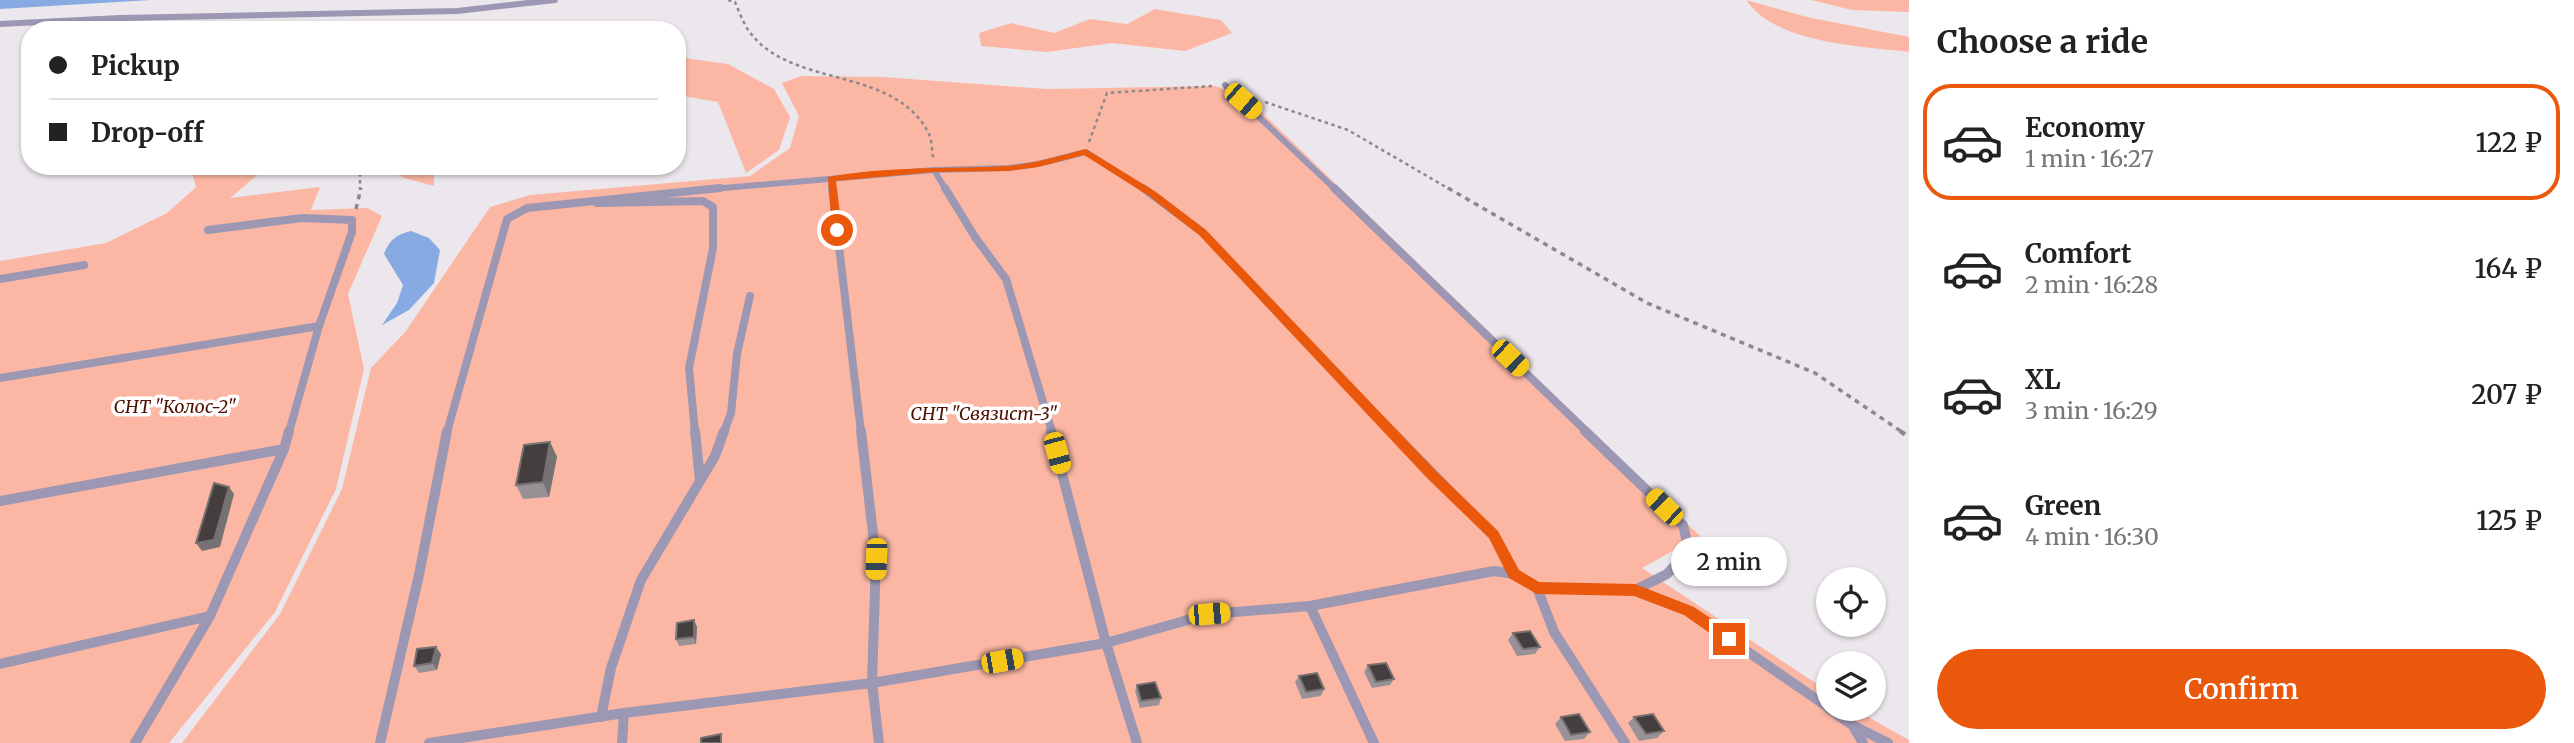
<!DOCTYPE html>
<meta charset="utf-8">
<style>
body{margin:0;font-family:Merriweather,serif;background:#f2f2f2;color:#222;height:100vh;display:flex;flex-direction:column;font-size:26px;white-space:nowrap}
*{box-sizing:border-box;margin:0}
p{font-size:23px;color:#767676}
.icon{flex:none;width:38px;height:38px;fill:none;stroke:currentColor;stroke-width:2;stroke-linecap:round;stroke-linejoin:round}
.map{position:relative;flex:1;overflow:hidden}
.sheet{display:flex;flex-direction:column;background:#fff;width:665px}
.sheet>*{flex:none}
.guide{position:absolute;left:21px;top:21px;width:665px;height:154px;border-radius:28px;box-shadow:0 2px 5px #0004;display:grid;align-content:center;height:154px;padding:0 28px;background:#fff}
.tools{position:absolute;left:1816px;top:567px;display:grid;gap:14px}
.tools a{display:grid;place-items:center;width:70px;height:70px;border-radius:50%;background:#fff;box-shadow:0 2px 5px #0004;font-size:35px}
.end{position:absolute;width:32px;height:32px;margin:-16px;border:9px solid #ea580c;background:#fff;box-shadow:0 0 0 4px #fff}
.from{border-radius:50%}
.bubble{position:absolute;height:49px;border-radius:24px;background:#fff;box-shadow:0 2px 5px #0004;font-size:23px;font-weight:600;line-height:49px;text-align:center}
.car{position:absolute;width:21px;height:42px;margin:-21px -10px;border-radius:9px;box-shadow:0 0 5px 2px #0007;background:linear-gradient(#f5c518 24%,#345 0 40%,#f5c518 0 76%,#345 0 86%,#f5c518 0)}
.guide b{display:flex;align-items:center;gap:24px;height:66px;font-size:26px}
.guide b+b{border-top:2px solid #e0e0e0}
.guide i{width:18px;height:18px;background:#222}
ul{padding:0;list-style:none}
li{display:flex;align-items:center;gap:21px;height:116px;margin:0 14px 10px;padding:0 14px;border:4px solid transparent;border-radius:28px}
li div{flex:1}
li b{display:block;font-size:26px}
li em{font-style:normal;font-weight:600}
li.active{border-color:#ea580c}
li>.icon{width:63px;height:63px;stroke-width:1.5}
h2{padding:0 28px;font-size:32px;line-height:84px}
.primary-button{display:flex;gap:14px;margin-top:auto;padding:14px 28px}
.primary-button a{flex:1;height:80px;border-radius:42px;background:#ea580c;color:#fff;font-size:28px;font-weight:600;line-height:80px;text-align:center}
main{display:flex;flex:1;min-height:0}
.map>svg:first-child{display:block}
</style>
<main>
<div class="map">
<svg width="1909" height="743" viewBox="0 0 1909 743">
<rect width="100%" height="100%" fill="#ece7ec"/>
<path fill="#fcb7a4" d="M1746,0L1807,17L1909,37V52C1859,46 1777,44 1746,0Z
M1811,0H1909V12L1852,10Z
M1155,9L1221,20L1232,33L1185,51L1112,43L1047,52L981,46L979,33L1011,23L1054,33L1090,19L1127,24Z
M677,57L728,64L774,89L790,117L779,150L746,173L718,102L677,95Z
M801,76L883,77L1047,89L1216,86L1248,99L1700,536L1642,568L1829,692V709H1854L1909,740V743H182L280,614L342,489L371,368L406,331L490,207L530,195L750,176L790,148L799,116L782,83Z
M206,166H268L230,198L320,187L311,210L367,208L382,216L348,294L364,369L336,489L275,612L169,743H0V261L106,243L167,213L196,187L191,170Z
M384,166H434V186L404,178Z"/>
<path fill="#88aae2" d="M0,0H151L0,9Z
M411,231L429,238L440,250L434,283L409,310L382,325L397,303L403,285L384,254C390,239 396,235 411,231Z"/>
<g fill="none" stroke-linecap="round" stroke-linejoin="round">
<path stroke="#8c888c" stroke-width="2.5" stroke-dasharray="3.5 3.5" stroke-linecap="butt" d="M728,0L735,2C739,11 743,23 749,31C790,89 892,65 928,132C932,139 932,150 933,158
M1265,102L1348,130L1451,190
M1089,142L1107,93L1212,86
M360,166V190"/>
<path stroke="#8c888c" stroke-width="3.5" stroke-dasharray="5 5" stroke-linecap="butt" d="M1448,188L1647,303L1815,373L1902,432
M356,209L361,188"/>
<path stroke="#8c888c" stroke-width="4.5" stroke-dasharray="6 6" stroke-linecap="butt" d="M1900,431L1909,437"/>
<path stroke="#9c97b3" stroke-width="6" d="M0,24L120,18L457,11L555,0
M1225,85L1336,190
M934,170L946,190
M831,179L832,190
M700,190L934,170L1008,168L1038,164L1086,152L1145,190"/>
<path stroke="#9c97b3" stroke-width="8" d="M832,188L861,432
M945,188L975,237L1006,279L1052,432
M1143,188L1202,232L1392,432
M1334,188L1587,432
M597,203L703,201L713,207V248L689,368L695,432
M208,230L302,218L352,220V232L319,326L289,432
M0,279L84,265
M0,378L319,326
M447,432L507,219L527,208L720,188
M724,432L731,413L737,354L750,296"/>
<path stroke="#9c97b3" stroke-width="10" d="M695,431L700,480
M861,431L876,559L872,683L879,743
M1051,431L1106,643L1137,743
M1391,431L1493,535L1514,574
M1585,431L1683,525L1689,551L1667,574L1635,590
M0,501L284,449
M1537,588L1554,632L1625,743
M1310,606L1374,743
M0,664L210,616
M1829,709L1852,725L1888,743
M601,717L611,668L641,580L715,456L724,431
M1853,726L1863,743
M135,743L210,616L284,449L289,431
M380,743L419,575L447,431
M429,743L624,713L872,683L1106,643L1209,614L1310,606L1494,571L1514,574L1537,588L1635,590L1689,611L1829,708
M622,743L624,713"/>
</g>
<path fill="#989296" d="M550,442L557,457L549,497L523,499L516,485Z
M694,620L697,627L696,644L679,646L676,639Z
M1513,633L1540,647L1535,654L1517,656L1508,640Z
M441,654L437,670L419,673L414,666Z
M1368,665L1394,679L1390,685L1372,688L1364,672Z
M1299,676L1324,689L1321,696L1302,699L1295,682Z
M1137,685L1161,698L1159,705L1140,708L1135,691Z
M1561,717L1590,732L1584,739L1565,741L1555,724Z
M1634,717L1664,731L1657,738L1639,741L1628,723Z"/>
<path fill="#767173" d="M550,442L557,457L549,497L543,482Z
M229,487L234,494L220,547L202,551L196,543Z
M694,620L697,627L696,644L694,637Z
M436,647L441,654L437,670L432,663Z"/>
<path fill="#443e3f" stroke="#767173" stroke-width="2" d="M550,442L543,482L516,485L524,445Z
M214,483L229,487L214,540L196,543Z
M694,620V637L676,639L677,623Z
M1530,631L1540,647L1523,649L1513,633Z
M436,647L432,663L414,666L417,649Z
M1386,663L1394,679L1376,682L1368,665Z
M1317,673L1324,689L1306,692L1299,676Z
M1155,682L1161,698L1141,701L1137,685Z
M1579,714L1590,732L1571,735L1561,717Z
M1653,714L1664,731L1646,734L1634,717Z
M721,734V743H701V738Z"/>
<path fill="#ea580c" d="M1086,149L1156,192L1206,230L1436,471L1498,531L1519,570L1539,582L1635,584L1694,607L1734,634V643H1724L1684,615L1634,596L1537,594L1509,578L1489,538L1427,478L1199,235L1149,196L1084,155L1038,167L1008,171L934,172L836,181L842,230L837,233L832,230L828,177C887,166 947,169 1006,166C1033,164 1059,156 1086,149Z"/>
<g text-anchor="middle" stroke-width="7" stroke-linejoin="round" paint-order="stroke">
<g font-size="18" font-style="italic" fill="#4f1101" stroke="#fff">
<text x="175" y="413">СНТ "Колос-2"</text>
<text x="984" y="420">СНТ "Связист-3"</text>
</g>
</g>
</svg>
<div class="tools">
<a><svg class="icon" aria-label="locate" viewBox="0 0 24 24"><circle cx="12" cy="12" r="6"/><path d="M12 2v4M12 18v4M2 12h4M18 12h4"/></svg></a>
<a><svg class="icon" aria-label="layers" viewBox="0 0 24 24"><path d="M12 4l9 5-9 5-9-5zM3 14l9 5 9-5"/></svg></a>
</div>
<i class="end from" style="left:837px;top:230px"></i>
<i class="end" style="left:1729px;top:639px"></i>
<div class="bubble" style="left:1671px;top:537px;width:116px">2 min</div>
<i class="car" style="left:1243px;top:101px;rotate:131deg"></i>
<i class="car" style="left:1510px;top:358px;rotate:134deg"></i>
<i class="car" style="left:1057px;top:453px;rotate:165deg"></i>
<i class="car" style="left:1664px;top:507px;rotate:314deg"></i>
<i class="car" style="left:876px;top:559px;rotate:182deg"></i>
<i class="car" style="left:1209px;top:614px;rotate:85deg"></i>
<i class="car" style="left:1002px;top:661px;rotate:80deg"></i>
<div class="guide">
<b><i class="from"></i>Pickup</b>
<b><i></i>Drop-off</b>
</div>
</div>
<section class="sheet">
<h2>Choose a ride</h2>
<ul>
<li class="active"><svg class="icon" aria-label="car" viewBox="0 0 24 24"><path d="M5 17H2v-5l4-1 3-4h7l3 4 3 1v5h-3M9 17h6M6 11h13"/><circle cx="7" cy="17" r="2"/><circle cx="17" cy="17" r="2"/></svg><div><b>Economy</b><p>1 min · 16:27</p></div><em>122 ₽</em></li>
<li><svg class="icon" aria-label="car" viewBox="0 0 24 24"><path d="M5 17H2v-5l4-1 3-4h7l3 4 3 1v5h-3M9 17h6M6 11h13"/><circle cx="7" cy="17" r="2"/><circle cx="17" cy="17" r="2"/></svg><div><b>Comfort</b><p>2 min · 16:28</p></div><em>164 ₽</em></li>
<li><svg class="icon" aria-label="car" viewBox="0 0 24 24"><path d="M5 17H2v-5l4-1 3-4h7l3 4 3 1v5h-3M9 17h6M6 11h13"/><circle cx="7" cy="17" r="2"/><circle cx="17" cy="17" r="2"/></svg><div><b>XL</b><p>3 min · 16:29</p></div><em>207 ₽</em></li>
<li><svg class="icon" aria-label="car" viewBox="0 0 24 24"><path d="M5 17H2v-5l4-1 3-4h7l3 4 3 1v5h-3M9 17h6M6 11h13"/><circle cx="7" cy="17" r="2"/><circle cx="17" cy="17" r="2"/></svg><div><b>Green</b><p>4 min · 16:30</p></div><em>125 ₽</em></li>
</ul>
<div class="primary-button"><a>Confirm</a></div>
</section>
</main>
